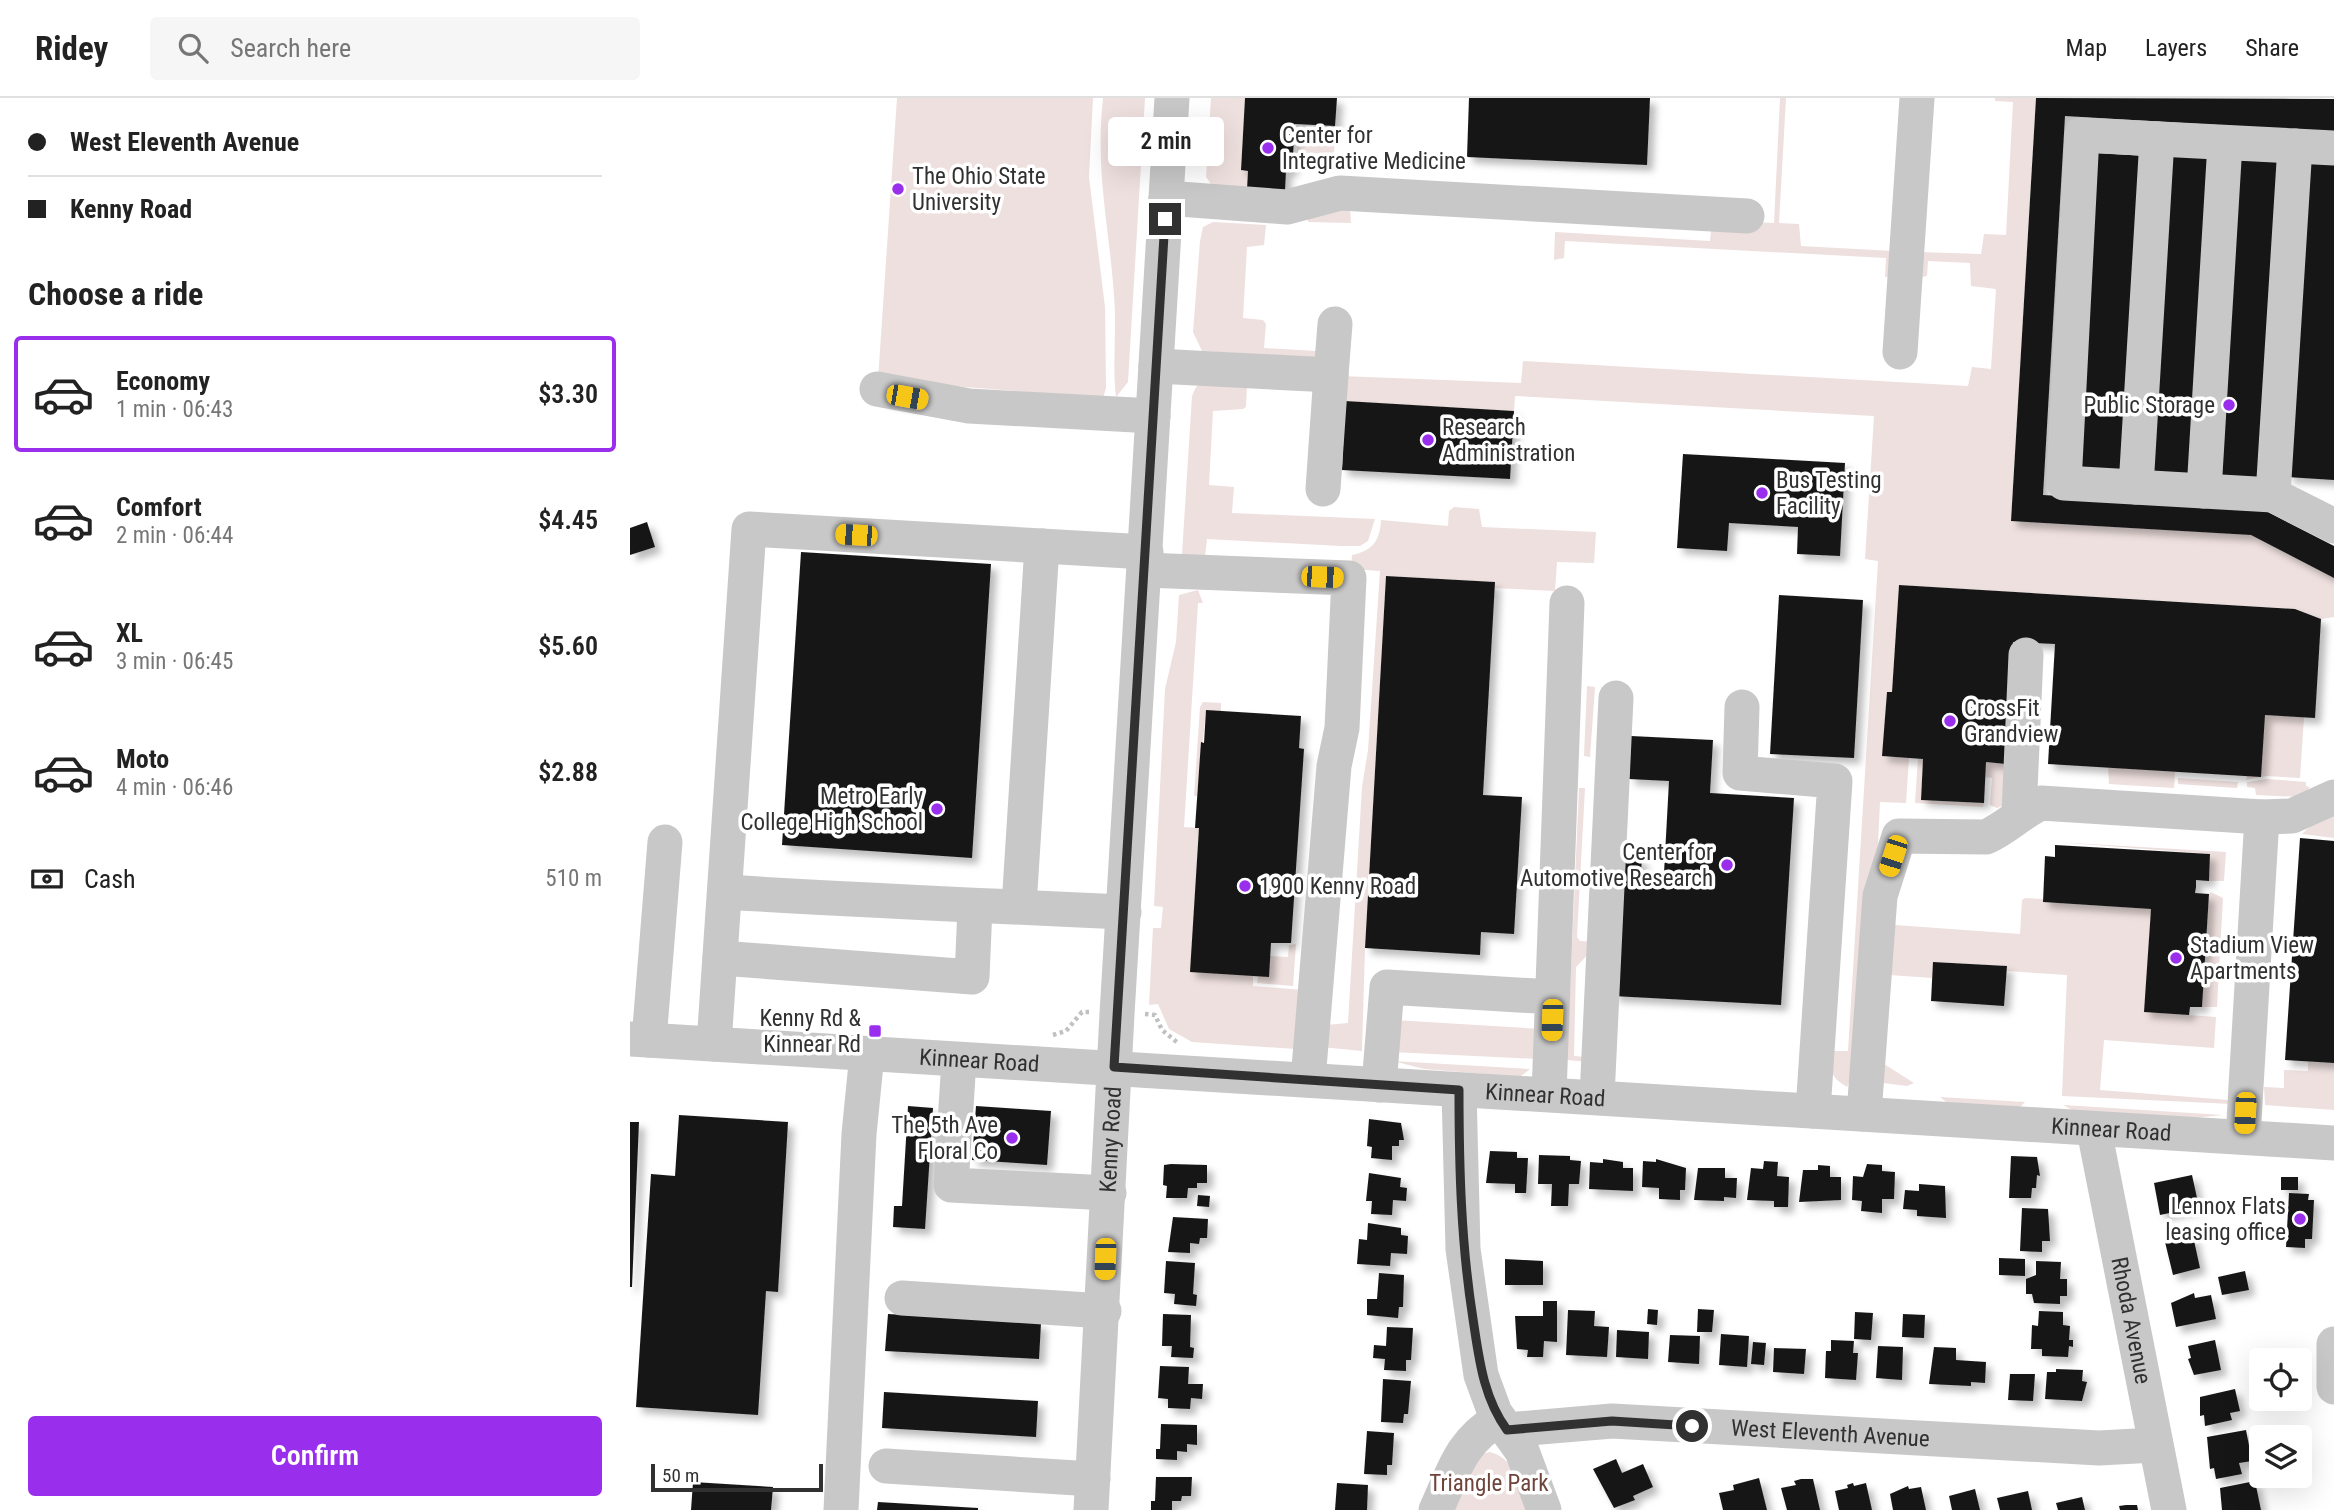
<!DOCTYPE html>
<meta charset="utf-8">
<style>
body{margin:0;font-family:"Roboto Condensed",sans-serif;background:#f6f6f6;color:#222;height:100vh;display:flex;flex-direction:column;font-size:26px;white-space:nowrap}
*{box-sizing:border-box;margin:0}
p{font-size:23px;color:#767676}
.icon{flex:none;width:38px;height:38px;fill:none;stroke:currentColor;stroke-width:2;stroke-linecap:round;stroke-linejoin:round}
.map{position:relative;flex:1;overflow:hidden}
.side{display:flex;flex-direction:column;background:#fff;width:630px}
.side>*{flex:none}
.top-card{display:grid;align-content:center;height:154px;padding:0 28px;background:#fff}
.buttons{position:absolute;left:1619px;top:1250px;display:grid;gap:14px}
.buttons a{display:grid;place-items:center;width:63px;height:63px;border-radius:7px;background:#fff;box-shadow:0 7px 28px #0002;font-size:35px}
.scale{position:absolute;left:21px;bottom:18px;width:172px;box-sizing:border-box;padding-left:7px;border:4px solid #313131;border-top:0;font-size:19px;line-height:24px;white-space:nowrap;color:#313131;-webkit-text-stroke:5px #fff;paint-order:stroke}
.end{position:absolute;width:32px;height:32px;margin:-16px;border:9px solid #313131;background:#fff;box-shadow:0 0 0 4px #fff}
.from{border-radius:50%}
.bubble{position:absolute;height:49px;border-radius:7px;background:#fff;box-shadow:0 7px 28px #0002;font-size:23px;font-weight:600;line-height:49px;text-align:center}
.car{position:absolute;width:21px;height:42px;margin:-21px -10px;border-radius:9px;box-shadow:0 0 5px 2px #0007;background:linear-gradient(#f5c518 24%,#345 0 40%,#f5c518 0 76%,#345 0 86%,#f5c518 0)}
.top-card b{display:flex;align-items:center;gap:24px;height:66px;font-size:26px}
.top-card b+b{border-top:2px solid #e0e0e0}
.top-card i{width:18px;height:18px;background:#222}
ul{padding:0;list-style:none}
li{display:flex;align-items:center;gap:21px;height:116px;margin:0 14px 10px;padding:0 14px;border:4px solid transparent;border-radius:7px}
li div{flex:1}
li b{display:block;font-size:26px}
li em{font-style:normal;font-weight:600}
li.on{border-color:#9a2eed}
li>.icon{width:63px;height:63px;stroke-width:1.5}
h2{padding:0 28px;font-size:32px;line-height:84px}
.pay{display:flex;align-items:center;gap:18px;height:77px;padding:0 28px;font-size:26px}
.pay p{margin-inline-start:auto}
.action{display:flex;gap:14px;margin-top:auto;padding:14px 28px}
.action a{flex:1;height:80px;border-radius:7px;background:#9a2eed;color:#fff;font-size:28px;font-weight:600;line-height:80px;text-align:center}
header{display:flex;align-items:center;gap:42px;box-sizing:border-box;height:98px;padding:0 35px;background:#fff;border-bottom:2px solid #e0e0e0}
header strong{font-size:33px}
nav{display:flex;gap:38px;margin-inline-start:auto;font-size:24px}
.search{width:490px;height:63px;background:#f6f6f6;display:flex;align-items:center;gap:18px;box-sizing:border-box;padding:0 24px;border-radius:7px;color:#767676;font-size:26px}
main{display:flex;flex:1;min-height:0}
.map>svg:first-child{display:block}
</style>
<header>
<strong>Ridey</strong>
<div class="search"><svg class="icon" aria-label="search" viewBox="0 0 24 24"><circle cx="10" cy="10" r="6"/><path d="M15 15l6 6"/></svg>Search here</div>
<nav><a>Map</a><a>Layers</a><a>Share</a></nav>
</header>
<main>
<section class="side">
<div class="top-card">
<b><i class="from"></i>West Eleventh Avenue</b>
<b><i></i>Kenny Road</b>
</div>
<h2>Choose a ride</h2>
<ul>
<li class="on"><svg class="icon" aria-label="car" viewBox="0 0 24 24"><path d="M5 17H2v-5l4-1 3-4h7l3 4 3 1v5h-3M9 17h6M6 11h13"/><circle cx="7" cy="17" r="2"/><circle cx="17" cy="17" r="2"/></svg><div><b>Economy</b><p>1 min · 06:43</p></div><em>$3.30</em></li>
<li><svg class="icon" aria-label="car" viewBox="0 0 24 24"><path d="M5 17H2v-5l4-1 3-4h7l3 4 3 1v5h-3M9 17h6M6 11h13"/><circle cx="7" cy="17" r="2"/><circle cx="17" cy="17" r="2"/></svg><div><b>Comfort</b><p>2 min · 06:44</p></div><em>$4.45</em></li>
<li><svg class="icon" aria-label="car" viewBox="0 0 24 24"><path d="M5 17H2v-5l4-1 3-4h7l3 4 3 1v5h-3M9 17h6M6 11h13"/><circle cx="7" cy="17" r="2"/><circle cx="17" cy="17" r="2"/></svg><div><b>XL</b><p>3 min · 06:45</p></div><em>$5.60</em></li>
<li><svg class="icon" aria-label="car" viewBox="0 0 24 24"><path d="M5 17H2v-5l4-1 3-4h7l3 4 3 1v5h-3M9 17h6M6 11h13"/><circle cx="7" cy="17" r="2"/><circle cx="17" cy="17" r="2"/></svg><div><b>Moto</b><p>4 min · 06:46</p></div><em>$2.88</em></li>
</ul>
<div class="pay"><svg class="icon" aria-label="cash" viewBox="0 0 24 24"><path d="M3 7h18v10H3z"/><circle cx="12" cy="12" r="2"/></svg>Cash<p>510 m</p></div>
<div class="action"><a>Confirm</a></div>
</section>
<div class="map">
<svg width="1704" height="1412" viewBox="0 0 1704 1412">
<defs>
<filter id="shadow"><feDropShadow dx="6" dy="6" stdDeviation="3.5" flood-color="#0004"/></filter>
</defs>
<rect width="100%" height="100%" fill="#fff"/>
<path fill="#eee0de" d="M267,0H463L459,79L475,209L476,290L473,300L248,282Z
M473,0H515L498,284L486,299C482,265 487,231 484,197C479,127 465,72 473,0Z
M581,0H615L611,72L618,73L617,95L583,89L576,79Z
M1150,0H1156L1149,125L1169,126L1171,148L1263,153L1259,179H1255L1256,160L935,143L934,160L924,162L925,134L1080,143L1082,122L1144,125Z
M1365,0H1406L1381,423L1621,437L1704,480V519L1691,521L1665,511L1269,487L1262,594H1257L1253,658L1279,660L1276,705L1250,704L1248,746L1238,801L1226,969L1217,989C1199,978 1200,973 1203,953H1218L1248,463L1235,461L1244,318L885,298L884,313L710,303L711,278L891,285L893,263L1338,288L1342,269L1361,271L1366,191L1341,188L1340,165L1298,163L1297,178L1288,180L1290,154L1351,156L1354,136L1376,137L1383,4L1365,3Z
M668,38L705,40L704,55L667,56Z
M720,111L721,125L678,124V116Z
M583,124L636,127L634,147L617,149L613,220L633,222L636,226L634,250L686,253V260L572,253L563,234L570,143L573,129Z
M576,282L617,287L616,309L613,311L583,313L579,387L604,389L602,415L745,421L738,443L730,448H711L577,441L575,458L572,462L552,456L562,298L566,289Z
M824,409L849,411L852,429L966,434L964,465L927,464L925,493L864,490V484L756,478L735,850L732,953L691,949L695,927L718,925L732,689L738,652L750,473L721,471L722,457C742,453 750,443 751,422L818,428L819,413Z
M568,492L573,505H568L554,729L569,730L623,878V888L673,892L666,951L562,944L539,931L528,906L519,907L523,830H531L533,809L524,808L535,591L546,544L549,497Z
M957,588L965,589L960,659L954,658Z
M573,604L591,605V613H576L567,698H564L570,609Z
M1635,617L1674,619L1670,680L1636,678L1616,682Z
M1288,660L1293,661L1291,702L1354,705L1353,709L1285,705Z
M1356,664L1376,666L1372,708L1367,710L1360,707L1362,680L1355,679Z
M1478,669L1545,674L1544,690L1479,686Z
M1548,680L1608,684L1607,690L1548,686Z
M1637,681L1676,684V688L1680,689L1672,699L1626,697L1625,690L1617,689V684Z
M949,690H955L947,839L950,843L970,844L946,869L944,958L956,959L958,964L937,962Z
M1704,716V740L1672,736L1682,726Z
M1426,744L1596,754L1594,783H1579L1580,756Z
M1581,794L1593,800L1587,909H1572L1579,796Z
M1395,800L1413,801V804L1521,811L1515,914L1586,919L1584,950L1474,942L1470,992L1599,1002L1602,1006L1432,998L1437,877L1377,873L1376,868L1304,864L1302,880L1259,877L1254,966L1284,985L1277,988L1245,984L1265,827L1390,836L1392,802Z
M666,846L663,888L627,885L628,878L640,858L658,859L659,847Z
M764,922L911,931L909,961L762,954Z
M763,963L900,971L890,979L794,971Z
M1678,964L1704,965V1012L1635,1007L1634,989L1654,990V972L1678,973Z
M1310,999L1395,1004L1389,1010L1320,1007Z
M1433,1007L1593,1017L1564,1020L1442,1012Z
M860,1354C886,1361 892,1389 903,1412H817L845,1357Z"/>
<path fill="#181818" filter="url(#shadow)" d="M615,0H707L705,28L665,26L662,72H656L655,93L617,91L618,73L611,72Z
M839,0H1020L1017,67L837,59Z
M1406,0L1704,1V34L1435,18L1413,397L1628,409L1704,448V480L1621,437L1381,423Z
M1467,55L1516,58L1498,373L1449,370Z
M1536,58L1585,60L1567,376L1518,373Z
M1605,62L1654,64L1635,380L1587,377Z
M1675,64L1704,65V382L1657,379Z
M715,303L884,313L880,381L712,372Z
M1053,356L1215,365L1210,458L1167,456L1168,429L1099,425L1097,453L1047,450Z
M17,424L25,449L0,457V430Z
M171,454L361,466L342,760L152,747Z
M756,478L865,484L853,697L892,699L884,836L851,834L850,857L735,850Z
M1269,487L1665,511L1691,521L1685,620L1635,617L1631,679L1418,666L1425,546L1383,544L1376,666L1356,664L1354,705L1291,702L1293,661L1252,658L1257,594H1262Z
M1149,497L1233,502L1224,660L1140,656Z
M576,612L671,618L669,650L674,651L661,845H641L639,879L560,874L569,730H565L571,644L574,645Z
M1001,638L1083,642L1080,695L1164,700L1151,907L983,898L991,759L1012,760L1011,774L1034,775L1039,683L999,681Z
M1670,740L1704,743V965L1655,962Z
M1425,747L1580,756L1579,783L1566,782V789L1565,795L1579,796L1572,909H1560L1559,917L1514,914L1521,811L1413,804L1415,758L1425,759Z
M1303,864L1377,868L1374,908L1301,903Z
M278,1008L303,1010L295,1131L263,1129L264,1108H272Z
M346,1008L421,1013L417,1067L342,1062Z
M49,1017L158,1024L148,1194L136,1193L128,1317L6,1309L21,1076L45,1078Z
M739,1021L771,1025L774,1042H769V1048H762V1062L741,1060L742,1049L737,1048Z
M0,1024H9L2,1189H0Z
M860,1053L887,1054V1060H898L896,1095H885V1086L856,1085Z
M909,1057L940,1058V1062L951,1063L949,1086H939L938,1108H921L922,1086H908Z
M1381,1058L1407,1059L1410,1078L1407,1077L1406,1090H1402L1401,1100H1379Z
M973,1061L993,1064V1070H1003V1093L959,1091L960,1064L973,1065Z
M1026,1061L1056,1070L1055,1092H1050V1102L1029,1101V1090L1012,1089L1013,1063L1026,1064Z
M1134,1063L1148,1064L1147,1078L1159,1079L1158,1109H1144V1103L1117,1102L1121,1070L1133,1071Z
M541,1066L577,1067V1085H567V1090H558L557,1100H536L537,1088L533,1087L534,1067Z
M1237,1066L1252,1067V1073L1265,1074L1264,1101H1252V1115L1231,1113L1232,1103L1222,1102L1223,1078L1233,1079Z
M1188,1067L1200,1068V1079H1211V1102L1169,1104L1173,1072H1188Z
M1068,1070H1095V1080H1107L1106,1100L1094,1099V1103L1064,1102Z
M739,1075L771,1080L770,1089L777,1090L776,1103L763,1102L762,1117L741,1116L742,1103H736Z
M1562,1077L1569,1109L1530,1117L1524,1085Z
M1651,1079H1668V1092H1651Z
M1289,1086L1315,1088L1316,1120L1287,1118V1112L1273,1111L1275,1092L1289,1093Z
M1659,1095L1679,1096L1678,1102H1684L1682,1141H1675V1150L1656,1149Z
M568,1097L580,1098L579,1109L567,1108Z
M1392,1110L1418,1111L1420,1143H1412V1154L1390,1153Z
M543,1119L578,1121L577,1140H570L569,1146L560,1145V1155L538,1154Z
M738,1125L771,1130V1137L778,1138L777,1156L761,1155L760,1168L727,1166L729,1141L737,1142Z
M1563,1138L1570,1170L1543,1177L1535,1144Z
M1369,1160L1395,1161V1178L1369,1177Z
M875,1161L913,1163V1187H875Z
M536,1163L565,1165L563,1196L567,1197L566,1208L544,1206L545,1196L534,1195Z
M1406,1163L1431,1164L1430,1181H1437V1198H1430V1206L1404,1205L1402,1196H1396V1181L1406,1177Z
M1615,1173L1619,1192L1592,1197L1588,1179Z
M749,1175L774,1177L773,1209H769L768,1220L737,1217V1201H747Z
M1564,1195L1565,1200L1581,1197L1586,1221L1546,1229L1541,1205Z
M913,1203H927V1244L914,1243L913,1259H897L898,1252L887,1251L885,1218H913Z
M1018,1211L1028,1212L1027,1227L1017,1226Z
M1068,1211L1084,1212L1082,1234H1067Z
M938,1212L965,1213L964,1228L979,1229L977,1259L936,1257Z
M1409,1213L1433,1214V1227L1440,1228L1439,1242H1443V1249L1439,1248L1438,1259L1412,1258V1251H1401L1402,1227L1408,1228Z
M1225,1214L1243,1215L1241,1242L1224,1241Z
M258,1216L411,1225L409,1261L255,1253Z
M533,1216L561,1217L560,1249L564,1250L563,1260L541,1259L542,1248H532Z
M1273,1216L1295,1217L1294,1240L1272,1239Z
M757,1229L783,1230L781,1262H776V1273L754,1272L755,1261L743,1260L744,1247L756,1248Z
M987,1232L1019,1234L1018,1261L986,1259Z
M1091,1236L1119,1238L1117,1269L1089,1267Z
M1040,1237L1070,1238L1069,1266L1038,1264Z
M1201,1242L1224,1243L1223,1255H1228L1226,1282L1195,1280L1196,1253H1201Z
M1585,1242L1591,1272L1564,1277L1558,1261L1561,1260L1558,1248Z
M1123,1244L1136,1245L1134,1267L1121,1266Z
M1248,1248L1273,1249L1272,1282L1246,1280Z
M1304,1249L1326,1250V1262L1356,1264L1355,1285L1341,1284V1288L1299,1286Z
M1144,1250L1176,1251L1174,1276L1143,1274Z
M530,1268L559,1269L558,1286H573L572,1301L561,1300L560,1311L538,1310V1301L528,1300Z
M1426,1271L1453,1272L1452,1283L1457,1284L1452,1303L1415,1301L1417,1274H1426Z
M1380,1276H1405L1403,1303L1378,1302Z
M753,1281L781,1283L778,1316H774L773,1325L751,1324Z
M1605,1291L1610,1313L1600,1315L1602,1322L1575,1328L1574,1317L1570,1318V1299Z
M254,1294L408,1303L406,1339L252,1330Z
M531,1326L567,1327V1347L557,1346V1354L547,1353V1362L526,1361V1351H530Z
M1616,1332L1622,1363L1609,1365L1612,1376L1586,1381L1584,1370L1580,1371L1577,1339Z
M737,1333L764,1335L762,1367H757V1377L734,1376Z
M986,1361L992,1375L1013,1366L1023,1389L1003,1398L1005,1402L984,1410L963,1371Z
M526,1379H562L561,1398H552L551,1403H542V1412H521V1403H525Z
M1129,1380L1137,1412H1093L1089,1395L1104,1392L1103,1387Z
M1171,1381H1183L1190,1412H1157L1151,1390L1166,1387L1164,1383Z
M1625,1383L1631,1412H1592L1590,1390Z
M63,1384L143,1389L141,1412H61Z
M707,1385L738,1387L737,1412H705Z
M1223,1385L1224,1388L1236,1385L1242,1412H1209L1205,1393L1218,1390L1217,1387Z
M1278,1388L1279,1391L1291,1389L1296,1412H1263L1260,1396Z
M1345,1391L1350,1412H1322L1319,1398Z
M1398,1393L1402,1412H1370L1367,1400Z
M1452,1399L1455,1412H1428L1426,1405Z
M248,1404L348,1410V1412H247Z
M1496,1407H1507L1508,1412H1490L1489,1408Z"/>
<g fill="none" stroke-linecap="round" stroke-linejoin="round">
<path stroke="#c1c1c1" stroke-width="4.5" stroke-dasharray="3.5 3.5" stroke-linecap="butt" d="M515,916L525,917L532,932L548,945
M423,937L436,933L452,914H461"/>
<g stroke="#c8c8c8" stroke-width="35">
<path d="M1704,50L1452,37L1434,385L1643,397L1704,428"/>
<path d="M536,100L657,109L710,95L1117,118"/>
<path d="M1270,254L1287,0"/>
<path d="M526,268L701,277L705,226"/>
<path d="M247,291L339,308L523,318"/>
<path d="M1506,389L1527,41"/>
<path d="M693,391L701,277"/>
<path d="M1574,393L1595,45"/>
<path d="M1643,397L1665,48"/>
<path d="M515,472L719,480L712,630L704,668L678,982"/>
<path d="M1112,609L1110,675L1205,683L1183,1013"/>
<path d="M1389,715L1396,557"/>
<path d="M1632,719L1662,718L1704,699"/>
<path d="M95,794C228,802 361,808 494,814"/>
<path d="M389,808L412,448"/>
<path d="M90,860L342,879L345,809"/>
<path id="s1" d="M0,941L1704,1045"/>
<path d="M19,942L35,744"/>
<path d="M84,946L119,431L516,454"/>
<path d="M329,962L321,1087L479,1095"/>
<path d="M749,987L757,889L922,899"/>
<path d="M829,992L833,1151L851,1277L865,1315L892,1353L914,1412"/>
<path d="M919,996L937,505"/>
<path d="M967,999L986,600"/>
<path d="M1234,1016L1250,798L1269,738L1356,739C1376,730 1390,715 1411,705L1632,719L1613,1039"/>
<path id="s2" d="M1464,1032L1539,1412"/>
<path d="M272,1200L474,1213"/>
<path d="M1704,1246V1289"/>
<path id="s3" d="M877,1332L982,1323L1469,1350L1525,1347"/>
<path d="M256,1368L463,1381"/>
<path d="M211,1412L229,1036L237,956"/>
<path id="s4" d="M461,1412L487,916L542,0"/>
<path d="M806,1412C824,1373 830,1344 869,1321"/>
</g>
</g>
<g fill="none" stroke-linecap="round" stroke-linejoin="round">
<path stroke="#313131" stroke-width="9" d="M535,121L484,969L829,992C829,1069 831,1145 843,1221C849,1260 853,1299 877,1332L982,1323L1062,1328"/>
</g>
<g fill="#9a2eed" stroke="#fff" stroke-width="2.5">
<circle cx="638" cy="50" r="7"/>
<circle cx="268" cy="91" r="7"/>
<circle cx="1599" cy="307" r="7"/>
<circle cx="798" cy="342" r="7"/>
<circle cx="1132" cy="395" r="7"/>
<circle cx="1320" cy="623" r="7"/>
<circle cx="307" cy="711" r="7"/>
<circle cx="1097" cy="767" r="7"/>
<circle cx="615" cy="788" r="7"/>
<circle cx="1546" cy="860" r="7"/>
<rect x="238" y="926" width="14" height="14" rx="3.5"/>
<circle cx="382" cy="1040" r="7"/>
<circle cx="1670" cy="1121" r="7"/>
</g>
<g text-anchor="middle" stroke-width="7" stroke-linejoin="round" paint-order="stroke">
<g font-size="23" fill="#313131" stroke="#fff" text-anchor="start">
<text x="652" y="45">Center for<tspan x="652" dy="26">Integrative Medicine</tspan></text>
<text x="282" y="86">The Ohio State<tspan x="282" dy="26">University</tspan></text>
<text x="1585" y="315" text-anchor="end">Public Storage</text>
<text x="812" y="337">Research<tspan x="812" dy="26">Administration</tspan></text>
<text x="1146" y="390">Bus Testing<tspan x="1146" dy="26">Facility</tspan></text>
<text x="1334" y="618">CrossFit<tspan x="1334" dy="26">Grandview</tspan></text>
<text x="293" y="706" text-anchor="end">Metro Early<tspan x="293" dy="26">College High School</tspan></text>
<text x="1083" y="762" text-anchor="end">Center for<tspan x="1083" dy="26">Automotive Research</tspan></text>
<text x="629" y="796">1900 Kenny Road</text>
<text x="1560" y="855">Stadium View<tspan x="1560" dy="26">Apartments</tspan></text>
<text x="231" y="928" text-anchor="end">Kenny Rd &amp;<tspan x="231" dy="26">Kinnear Rd</tspan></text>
<text x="368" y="1035" text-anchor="end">The 5th Ave<tspan x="368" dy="26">Floral Co</tspan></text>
<text x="1656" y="1116" text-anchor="end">Lennox Flats<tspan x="1656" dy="26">leasing office</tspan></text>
</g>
<g font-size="23" fill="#313131" stroke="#fff">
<text dy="8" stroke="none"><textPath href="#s1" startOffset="350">Kinnear Road</textPath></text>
<text dy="8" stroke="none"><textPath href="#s1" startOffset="917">Kinnear Road</textPath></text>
<text dy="8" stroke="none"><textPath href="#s1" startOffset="1484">Kinnear Road</textPath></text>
<text dy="8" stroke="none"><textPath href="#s4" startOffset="371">Kenny Road</textPath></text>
<text dy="8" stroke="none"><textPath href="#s2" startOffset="194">Rhoda Avenue</textPath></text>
<text dy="8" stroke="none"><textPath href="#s3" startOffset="324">West Eleventh Avenue</textPath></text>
</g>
<g font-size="23" fill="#6f443b" stroke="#fff">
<text x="859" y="1393">Triangle Park</text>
</g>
</g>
</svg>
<div class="buttons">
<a><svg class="icon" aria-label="locate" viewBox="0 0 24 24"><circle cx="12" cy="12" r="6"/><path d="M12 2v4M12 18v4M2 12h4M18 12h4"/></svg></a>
<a><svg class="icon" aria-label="layers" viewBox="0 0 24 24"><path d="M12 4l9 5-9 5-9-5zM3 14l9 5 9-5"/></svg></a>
</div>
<div class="scale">50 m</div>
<i class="end from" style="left:1062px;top:1328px"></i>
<i class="end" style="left:535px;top:121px"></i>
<div class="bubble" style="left:478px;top:19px;width:116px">2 min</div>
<i class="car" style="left:277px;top:299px;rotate:100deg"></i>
<i class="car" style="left:226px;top:437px;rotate:273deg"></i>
<i class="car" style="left:692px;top:479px;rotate:92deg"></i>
<i class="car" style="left:1263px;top:758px;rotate:198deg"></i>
<i class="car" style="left:922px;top:922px;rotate:182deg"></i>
<i class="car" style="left:1615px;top:1015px;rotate:183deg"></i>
<i class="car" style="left:475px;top:1161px;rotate:182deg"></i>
</div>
</main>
